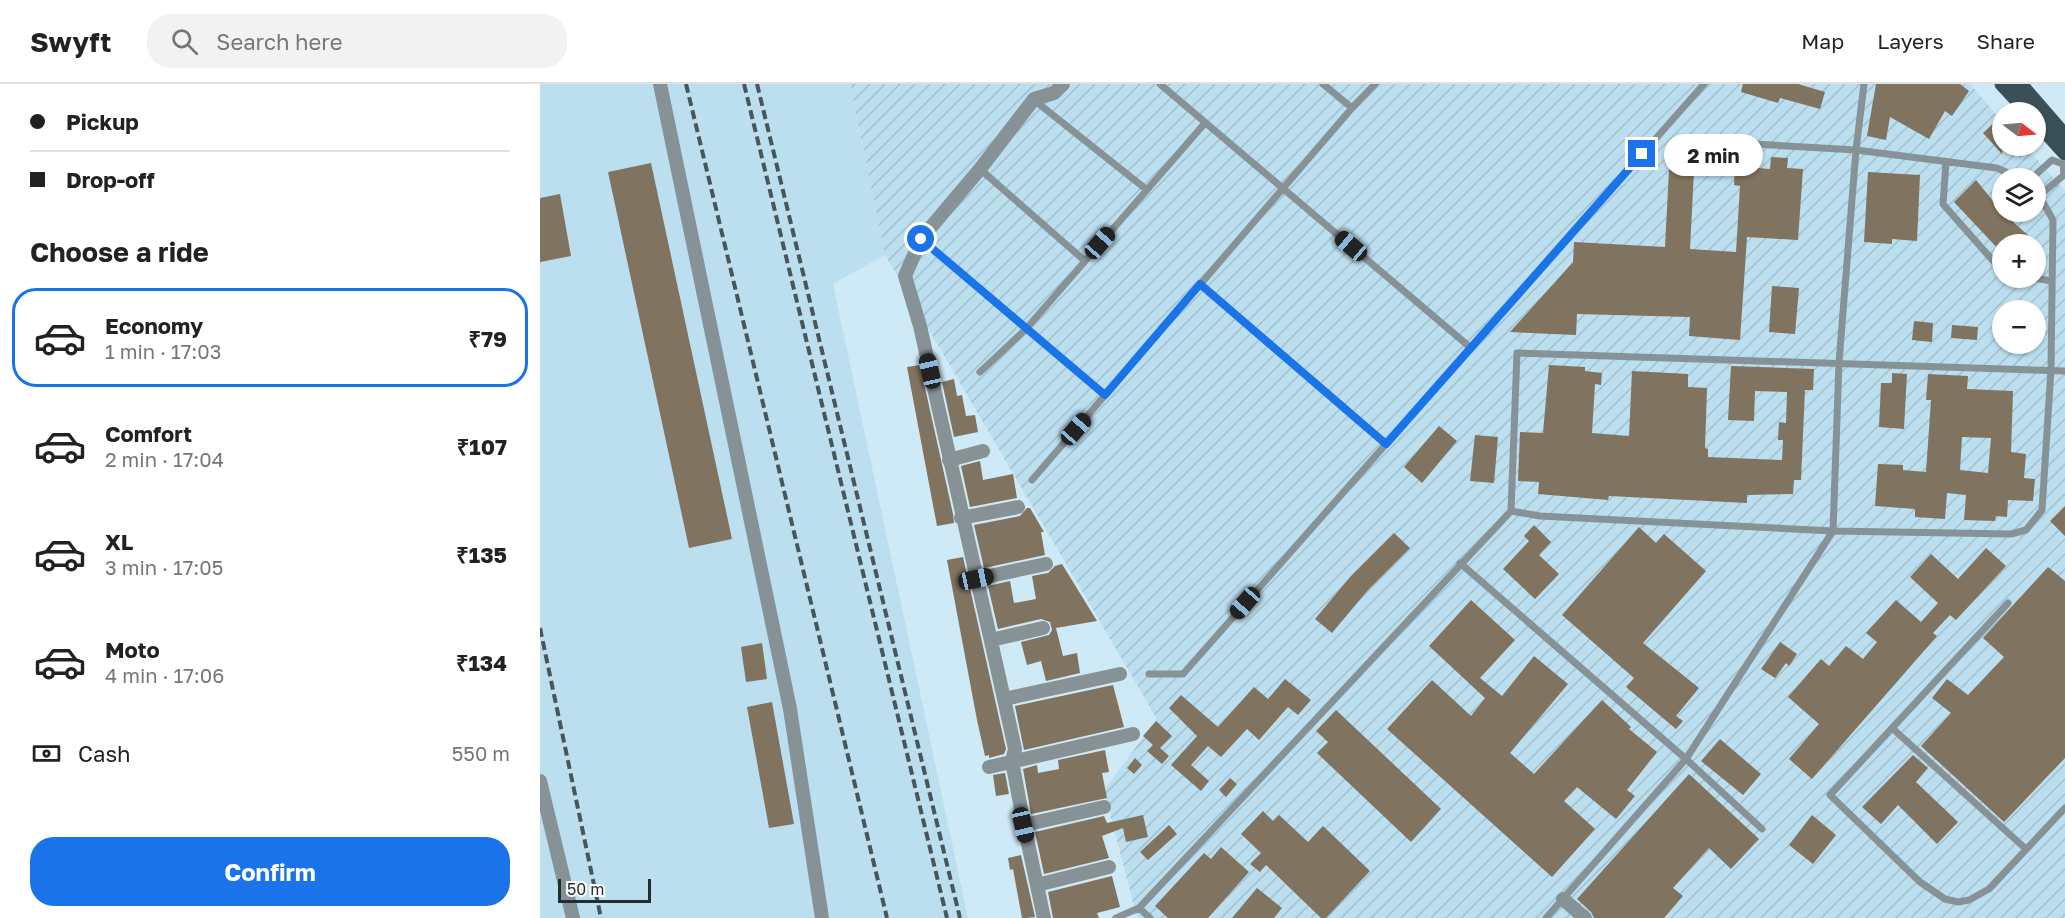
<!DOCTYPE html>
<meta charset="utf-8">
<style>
body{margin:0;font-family:"Golos Text",sans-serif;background:#f2f2f2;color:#222;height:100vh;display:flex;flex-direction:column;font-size:22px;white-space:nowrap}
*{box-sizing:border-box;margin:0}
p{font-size:20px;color:#767676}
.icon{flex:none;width:33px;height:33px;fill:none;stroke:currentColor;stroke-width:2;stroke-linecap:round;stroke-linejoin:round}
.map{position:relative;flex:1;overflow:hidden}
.details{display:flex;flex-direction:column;background:#fff;width:540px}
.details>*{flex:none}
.banner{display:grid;align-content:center;height:132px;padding:0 30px;background:#fff}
.needle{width:39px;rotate:106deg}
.tools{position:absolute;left:1452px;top:18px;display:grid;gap:12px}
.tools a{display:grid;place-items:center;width:54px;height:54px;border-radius:50%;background:#fff;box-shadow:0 2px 4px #0004;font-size:30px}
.scale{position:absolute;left:18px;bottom:15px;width:93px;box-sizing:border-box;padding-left:6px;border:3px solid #222d31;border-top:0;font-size:16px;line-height:21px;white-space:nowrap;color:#222d31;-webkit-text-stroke:4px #fff;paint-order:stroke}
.end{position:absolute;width:27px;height:27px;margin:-14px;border:8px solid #1a73e8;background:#fff;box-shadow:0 0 0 3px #fff}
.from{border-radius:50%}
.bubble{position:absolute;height:42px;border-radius:21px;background:#fff;box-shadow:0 2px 4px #0004;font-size:20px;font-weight:700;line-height:42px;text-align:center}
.car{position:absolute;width:18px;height:36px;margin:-18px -9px;border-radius:8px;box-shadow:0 0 4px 2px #0007;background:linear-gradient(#222 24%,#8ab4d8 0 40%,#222 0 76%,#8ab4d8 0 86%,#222 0)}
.banner b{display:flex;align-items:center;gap:21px;height:57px;font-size:22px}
.banner b+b{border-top:2px solid #e0e0e0}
.banner i{width:15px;height:15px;background:#222}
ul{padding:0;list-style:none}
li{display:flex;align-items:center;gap:18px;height:99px;margin:0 12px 9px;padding:0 18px;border:3px solid transparent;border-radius:24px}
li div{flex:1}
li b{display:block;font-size:22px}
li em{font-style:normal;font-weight:700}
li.active{border-color:#1a73e8}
li>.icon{width:54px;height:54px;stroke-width:1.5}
h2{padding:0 30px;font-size:27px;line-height:72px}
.pay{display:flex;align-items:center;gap:15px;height:66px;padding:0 30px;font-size:22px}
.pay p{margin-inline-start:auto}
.button{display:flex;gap:12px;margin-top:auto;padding:12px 30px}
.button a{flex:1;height:69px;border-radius:24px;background:#1a73e8;color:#fff;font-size:24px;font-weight:700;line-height:69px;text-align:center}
header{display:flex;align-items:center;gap:36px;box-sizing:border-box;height:84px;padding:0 30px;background:#fff;border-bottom:2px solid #e0e0e0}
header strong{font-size:28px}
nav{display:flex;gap:33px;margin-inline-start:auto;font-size:21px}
.search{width:420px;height:54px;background:#f2f2f2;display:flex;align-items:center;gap:15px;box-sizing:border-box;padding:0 21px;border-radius:24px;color:#767676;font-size:22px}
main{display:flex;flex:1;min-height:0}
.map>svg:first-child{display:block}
</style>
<header>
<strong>Swyft</strong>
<div class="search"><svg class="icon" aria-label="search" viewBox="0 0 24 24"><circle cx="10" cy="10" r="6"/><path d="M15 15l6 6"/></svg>Search here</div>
<nav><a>Map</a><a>Layers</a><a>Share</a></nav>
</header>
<main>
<section class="details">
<div class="banner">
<b><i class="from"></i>Pickup</b>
<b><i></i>Drop-off</b>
</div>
<h2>Choose a ride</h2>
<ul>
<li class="active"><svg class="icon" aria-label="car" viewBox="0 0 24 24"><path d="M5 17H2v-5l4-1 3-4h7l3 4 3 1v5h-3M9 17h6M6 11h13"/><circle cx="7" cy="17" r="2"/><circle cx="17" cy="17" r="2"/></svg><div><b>Economy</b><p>1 min · 17:03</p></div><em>₹79</em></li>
<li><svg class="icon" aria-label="car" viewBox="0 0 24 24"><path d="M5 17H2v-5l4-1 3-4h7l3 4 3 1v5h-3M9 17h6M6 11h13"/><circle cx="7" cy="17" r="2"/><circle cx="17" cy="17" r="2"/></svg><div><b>Comfort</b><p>2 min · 17:04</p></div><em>₹107</em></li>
<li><svg class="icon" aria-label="car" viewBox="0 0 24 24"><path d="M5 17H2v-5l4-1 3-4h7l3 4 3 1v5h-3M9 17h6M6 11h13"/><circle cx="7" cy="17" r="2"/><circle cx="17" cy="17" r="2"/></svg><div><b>XL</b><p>3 min · 17:05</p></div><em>₹135</em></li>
<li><svg class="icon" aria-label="car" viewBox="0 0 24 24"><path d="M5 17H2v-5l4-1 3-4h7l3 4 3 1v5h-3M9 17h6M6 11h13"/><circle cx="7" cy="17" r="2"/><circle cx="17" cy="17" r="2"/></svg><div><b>Moto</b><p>4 min · 17:06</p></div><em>₹134</em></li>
</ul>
<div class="pay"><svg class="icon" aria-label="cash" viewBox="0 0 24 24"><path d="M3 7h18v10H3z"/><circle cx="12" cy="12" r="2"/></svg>Cash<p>550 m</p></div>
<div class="button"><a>Confirm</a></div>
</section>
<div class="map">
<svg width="1525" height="834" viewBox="0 0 1525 834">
<defs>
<pattern id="industrial-furrows" width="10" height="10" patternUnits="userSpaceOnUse" patternTransform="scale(1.5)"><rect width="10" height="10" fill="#bcdfef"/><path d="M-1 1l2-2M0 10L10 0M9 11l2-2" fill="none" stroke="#a1c0cd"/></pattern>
</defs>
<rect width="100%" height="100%" fill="#cfeaf7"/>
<path fill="#bcdfef" d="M0,0H310L345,171L293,200L428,834H0Z"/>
<path fill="url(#industrial-furrows)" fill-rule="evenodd" d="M310,0H1430L1462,37V62H1485L1525,107V834H597L564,706L617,635L345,171ZM1462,94H1496V128H1462ZM1462,160H1496V194H1462ZM1462,226H1496V260H1462Z"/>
<path fill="#80735f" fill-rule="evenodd" d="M1203,0H1258L1285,8L1280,25L1240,14L1238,19L1201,8Z
M1336,0H1420L1429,7L1412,32L1405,27L1389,55L1350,33L1346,56L1327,52Z
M1462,31V70L1443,49Z
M1470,62H1492L1480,73Z
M1231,73L1248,74L1247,84L1263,85L1258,156L1207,153L1200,256L1149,252L1150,233L1037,230L1036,251L970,248L1033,178L1034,158L1125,163L1129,86L1154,87L1150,165L1196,168L1200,102L1194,101L1195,82L1230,85Z
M111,79L192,455L149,464L68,88Z
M1328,88L1380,91L1377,157L1352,155V160L1324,158Z
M1436,96L1462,128L1490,153L1483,160H1462V169L1414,118Z
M20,110L31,172L0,178V114Z
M1232,202L1259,204L1255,250L1229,248Z
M1374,237L1393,239L1392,258L1372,256Z
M1412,241L1438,243L1437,256L1411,254Z
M380,281L413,430L414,439L397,442L367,283Z
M1009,281L1045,283V287L1062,289L1061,301L1055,300L1052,349L1089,352L1092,287L1148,290V303L1167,304L1165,364L1168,365V373L1242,376L1243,356H1238L1239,338L1246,339L1247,308L1215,307L1214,337L1188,336L1191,282L1274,285L1273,306H1265L1261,396H1254L1253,410L1207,411V419L1069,412L1068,416L998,410L999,398L978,397L980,348L1003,349Z
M1352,289L1367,290L1364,345L1339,343L1341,299H1352Z
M1388,290L1428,292L1427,305L1473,307L1471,368L1486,370L1484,394L1495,395L1493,417L1468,416L1467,433L1456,432L1455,437L1424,436L1426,411L1407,409L1405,435L1375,433V425L1335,422L1338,380L1363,381V386L1386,388L1391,316H1386ZM1422,353L1451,354L1448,389L1420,386Z
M414,295L417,312L422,311L426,332L435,331L438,348L414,353L402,298Z
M899,342L917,357L882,399L864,383Z
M935,351L958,353L954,399L930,397Z
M440,377L443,396L473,390L477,414L430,423L421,382Z
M1525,422V452L1510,437Z
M487,424H490L504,448H501L505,471L444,484L434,441L480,432Z
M994,441L1011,458L999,471L1019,490L995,515L963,485L989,457L984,452Z
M1099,443L1116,459L1124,450L1166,487L1103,559L1159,604L1136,632L1143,637L1136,645L1086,603L1094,594L1022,531Z
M854,449L870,464L828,506L792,549L775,535L810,493Z
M1446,464L1466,482L1416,536L1410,531L1393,549L1397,552L1272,695L1249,675L1279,640L1248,613L1281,575L1289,582L1306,562L1323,575L1337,558L1326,549L1356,516L1381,538L1398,519L1370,493L1391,470L1418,495Z
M423,473L466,665L464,670L449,674V671L445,672L437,636L407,476Z
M522,480L557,537L516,544L523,572L537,569L540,589L506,597L501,577L487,581L481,558L509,551L512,546L510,538L501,535L458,545L448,502L470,497L474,519L496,515L492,492L508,489L515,482Z
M1508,483L1525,497V674L1464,738L1381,662L1411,629L1392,614L1407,595L1428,611L1464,573L1443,554Z
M931,516L975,556L940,594L962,612L994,572L1028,600L970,669L994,690L1062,616L1091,643L1089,645L1117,668L1087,706L1095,712L1076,735L1037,703L1024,717L1055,745L1012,793L847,645L892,596L931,632L945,614L889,562Z
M1240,558L1257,570L1249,582L1246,579L1235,594L1221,585Z
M222,559L227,595L206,598L201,563Z
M745,595L771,616L758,631L748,623L719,656L707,645L681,673L668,662L651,681L669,697L661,707L631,681L657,652L629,624L641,611L678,643L714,603L728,615Z
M573,601L584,643L484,666L475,622Z
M232,618L254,740L229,744L207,623Z
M796,626L901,725L871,758L777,669L788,658L776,647Z
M616,637L632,652L620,664L629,672L622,680L607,667L613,661L603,652Z
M1180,655L1221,690L1203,711L1161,677Z
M565,666L569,688L562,689L567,714L491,730L483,685L497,681L498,689L519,685L518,676Z
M1373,671L1388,684L1376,698L1418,738L1397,760L1358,721L1341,740L1322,723Z
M595,674L602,681L594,690L587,684Z
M465,689L469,710L456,712L453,691Z
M1149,690L1219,755L1191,785L1169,764L1133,804L1143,812L1124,834H1054L1051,828L1037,815Z
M690,694L697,700L686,713L679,706Z
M723,727L733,737L739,731L768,758L783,742L830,787L786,834H781L726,781L720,788L710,780L721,769L701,750Z
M603,731L608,753L586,758L583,744L562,752L569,774L504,790L495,748L564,732L567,739Z
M1272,731L1296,751L1273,780L1249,761Z
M629,741L637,750L608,776L600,768Z
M681,763L709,788L668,834H628L615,822L664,769L671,775Z
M481,771L495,833L487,834H482L473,785L470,786L468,774Z
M572,792L580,823L557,829L559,834H513L508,808Z
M717,804L742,824L734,834H692Z"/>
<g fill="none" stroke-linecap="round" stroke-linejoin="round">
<path stroke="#879297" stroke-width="7" d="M620,0L931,264
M783,0L812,24
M494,16L607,106
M1147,56L1316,66L1457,84L1479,94
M1406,78L1403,120L1462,187
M440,85L545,177
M1492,94L1512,76L1523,80
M1500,111L1524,91L1523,80
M381,155L565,311
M1494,194L1512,197
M660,200L846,360
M440,288L486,245L665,39
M492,396L812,24L835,0
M971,427L1000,432L1293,447L1471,450L1486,446L1502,426L1511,285L1513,136L1496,106
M920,479L1146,675L1222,745
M1468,519L1290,711L1380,798L1405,815L1418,818L1429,816L1449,805L1525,724
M609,590H643L1164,0
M1352,644L1486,765
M599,824L610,834
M576,834L599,824L971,427L977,269L1525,287
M1006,834L1146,675L1293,447L1299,278L1316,66L1324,0"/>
<path stroke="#879297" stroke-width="14" d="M120,0L250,625L282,834
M409,376L443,367
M421,434L478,423
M436,495L506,480
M451,556L503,544
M464,615L580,590
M449,683L593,650
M0,697L33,834
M484,741L564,723
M497,801L569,783
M1023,815L1045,834
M504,834L484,741L472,677L475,665L464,615L380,242L365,192L381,155L440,85L494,15L514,9L523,0"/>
<path stroke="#3b4f57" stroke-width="15" d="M1462,0L1488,28
M1480,0L1525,52
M1496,37L1525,69"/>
<path stroke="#48565c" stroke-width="4" stroke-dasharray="9 4.5" stroke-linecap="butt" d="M146,0L347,834
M204,0L407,834
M217,0L420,834
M0,544L61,834"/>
</g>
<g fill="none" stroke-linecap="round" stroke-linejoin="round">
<path stroke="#1a73e8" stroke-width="8" d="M381,155L565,311L660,200L846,360L1102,70"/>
</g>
</svg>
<div class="tools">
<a><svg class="needle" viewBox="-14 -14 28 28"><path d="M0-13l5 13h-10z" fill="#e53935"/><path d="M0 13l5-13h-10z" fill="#767676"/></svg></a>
<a><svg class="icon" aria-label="layers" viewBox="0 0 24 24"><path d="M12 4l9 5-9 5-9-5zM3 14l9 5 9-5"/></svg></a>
<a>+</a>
<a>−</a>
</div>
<div class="scale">50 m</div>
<i class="end from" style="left:381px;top:155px"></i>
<i class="end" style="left:1102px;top:70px"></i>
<div class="bubble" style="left:1124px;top:50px;width:99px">2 min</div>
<i class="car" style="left:560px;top:159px;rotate:41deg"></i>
<i class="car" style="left:811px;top:162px;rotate:310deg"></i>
<i class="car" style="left:390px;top:287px;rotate:347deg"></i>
<i class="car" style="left:536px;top:345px;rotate:41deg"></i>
<i class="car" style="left:436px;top:495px;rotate:78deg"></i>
<i class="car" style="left:705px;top:519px;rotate:221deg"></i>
<i class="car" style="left:483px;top:741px;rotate:167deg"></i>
</div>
</main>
